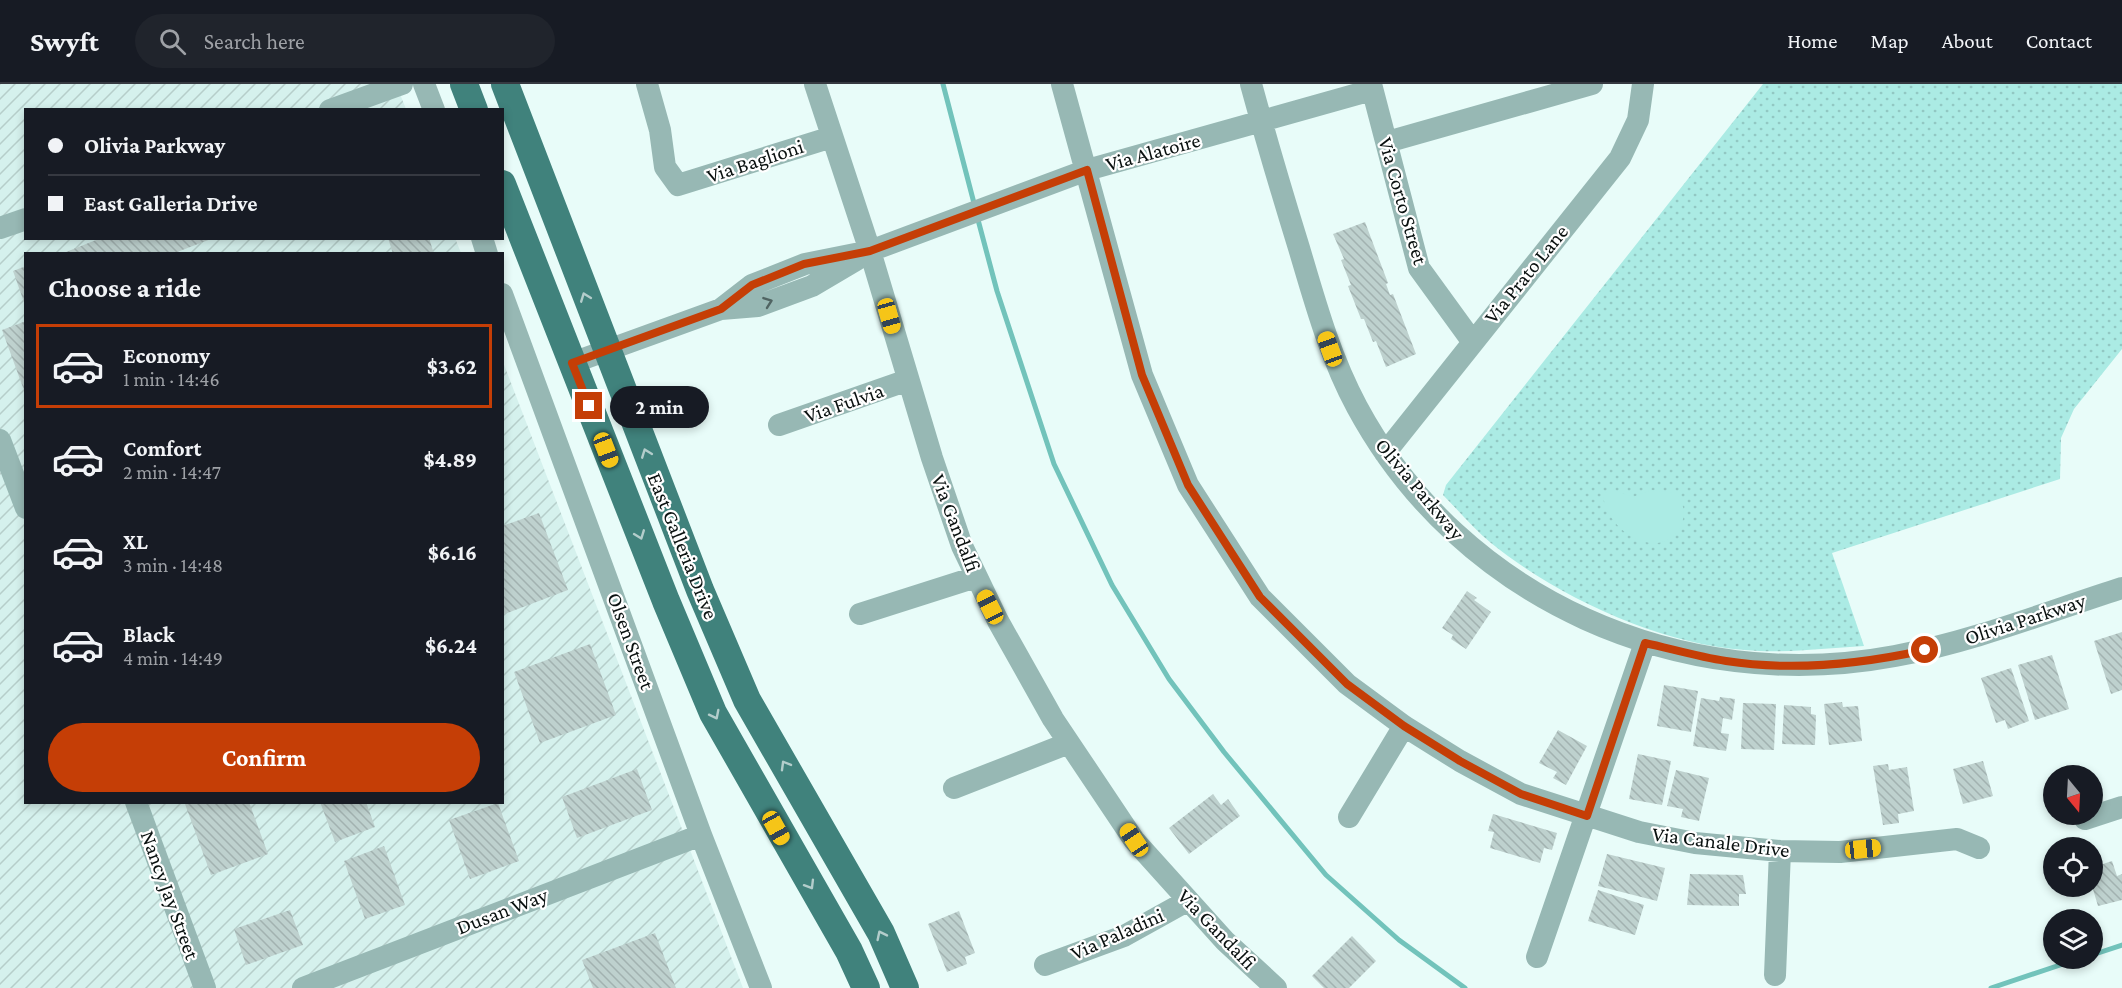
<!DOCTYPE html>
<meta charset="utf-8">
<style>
body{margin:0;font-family:"Crimson Pro",serif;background:#20242c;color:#f1f3f6;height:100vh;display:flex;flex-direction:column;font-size:22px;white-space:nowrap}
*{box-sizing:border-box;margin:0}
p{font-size:20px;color:#9ea1a6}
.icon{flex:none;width:33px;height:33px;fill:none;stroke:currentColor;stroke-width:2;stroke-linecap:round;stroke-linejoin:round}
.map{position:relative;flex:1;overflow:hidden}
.details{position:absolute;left:24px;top:168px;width:480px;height:552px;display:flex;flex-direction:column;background:#171b24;border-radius:0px;box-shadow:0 3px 9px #0003}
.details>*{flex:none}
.banner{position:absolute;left:24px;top:24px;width:480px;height:132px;border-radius:0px;box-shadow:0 3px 9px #0003;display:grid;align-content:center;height:132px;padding:0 24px;background:#171b24}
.needle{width:39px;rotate:162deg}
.fabs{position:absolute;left:2043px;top:681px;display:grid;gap:12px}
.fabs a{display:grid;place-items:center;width:60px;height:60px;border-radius:50%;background:#171b24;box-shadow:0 3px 9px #0003;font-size:30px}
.end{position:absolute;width:27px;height:27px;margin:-14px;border:8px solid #c53e06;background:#fff;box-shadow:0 0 0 3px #fff}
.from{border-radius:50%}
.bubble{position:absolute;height:42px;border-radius:21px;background:#171b24;box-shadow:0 3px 9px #0003;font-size:20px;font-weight:700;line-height:42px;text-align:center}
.car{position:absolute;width:18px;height:36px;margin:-18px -9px;border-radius:8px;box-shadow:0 0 4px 2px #0007;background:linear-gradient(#f5c518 24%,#345 0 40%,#f5c518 0 76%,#345 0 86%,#f5c518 0)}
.banner b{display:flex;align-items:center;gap:21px;height:57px;font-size:22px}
.banner b+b{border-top:2px solid #363941}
.banner i{width:15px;height:15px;background:#f1f3f6}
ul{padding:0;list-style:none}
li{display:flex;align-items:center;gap:18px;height:84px;margin:0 12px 9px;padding:0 12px;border:3px solid transparent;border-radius:0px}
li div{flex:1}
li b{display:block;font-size:22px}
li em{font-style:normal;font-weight:700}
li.on{border-color:#c53e06}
li>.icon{width:54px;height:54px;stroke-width:1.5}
h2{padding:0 24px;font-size:27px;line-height:72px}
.action{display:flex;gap:12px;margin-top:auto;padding:12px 24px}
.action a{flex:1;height:69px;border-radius:36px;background:#c53e06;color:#fff;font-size:24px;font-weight:700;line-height:69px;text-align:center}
header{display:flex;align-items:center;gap:36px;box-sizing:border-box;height:84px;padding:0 30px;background:#171b24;border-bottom:2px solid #363941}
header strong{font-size:28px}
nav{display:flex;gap:33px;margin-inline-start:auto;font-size:21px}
.search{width:420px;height:54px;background:#20242c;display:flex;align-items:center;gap:15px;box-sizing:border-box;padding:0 21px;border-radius:33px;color:#9ea1a6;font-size:22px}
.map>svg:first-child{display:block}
</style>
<header>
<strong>Swyft</strong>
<div class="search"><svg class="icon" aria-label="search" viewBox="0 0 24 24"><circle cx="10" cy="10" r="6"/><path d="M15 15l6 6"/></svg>Search here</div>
<nav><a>Home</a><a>Map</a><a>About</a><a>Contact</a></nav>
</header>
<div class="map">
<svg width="2122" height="904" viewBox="0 0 2122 904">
<defs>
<pattern id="industrial-furrows" width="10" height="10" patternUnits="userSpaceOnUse" patternTransform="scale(1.5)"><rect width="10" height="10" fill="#d5f1ed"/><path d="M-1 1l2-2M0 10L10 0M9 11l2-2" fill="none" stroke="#b6ceca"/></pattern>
<pattern id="grass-dots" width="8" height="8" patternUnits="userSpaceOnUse" patternTransform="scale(1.5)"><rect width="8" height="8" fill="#abebe4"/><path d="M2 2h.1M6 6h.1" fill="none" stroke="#92c8c3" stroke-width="1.8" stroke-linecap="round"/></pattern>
<pattern id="building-back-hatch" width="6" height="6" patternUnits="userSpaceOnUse" patternTransform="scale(1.5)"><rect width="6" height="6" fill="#bed1ce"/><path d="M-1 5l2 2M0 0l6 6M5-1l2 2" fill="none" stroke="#a2b2b0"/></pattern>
</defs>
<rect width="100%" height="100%" fill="#e8fcf9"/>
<path fill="url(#industrial-furrows)" d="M0,0H396L406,25L26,26V154H455L461,169L26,170V718H502L503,278L743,904H0Z"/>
<path fill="url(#grass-dots)" d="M1763,0H2122V265L2074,325L2061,354L2060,395L1832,469L1864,562C1825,564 1784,570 1745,566C1659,560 1558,513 1491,459C1474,445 1459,427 1443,411L1446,401Z"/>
<path fill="#abebe4" d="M1611,405L1633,413L1651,406L1676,409C1693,428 1680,460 1653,459C1628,458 1605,434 1603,411Z"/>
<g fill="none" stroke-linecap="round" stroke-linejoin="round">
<path stroke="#72c3bb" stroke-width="5" d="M943,0L975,123
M977,132L997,207L1054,380L1112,501L1169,595L1224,668L1326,791L1399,856L1465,904
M2092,871L2122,861
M1991,904L2081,874"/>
</g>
<path fill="url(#building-back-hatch)" d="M1365,138L1388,199L1386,200L1390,211L1393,210L1416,270L1386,283L1376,257L1373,258L1364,235H1361L1348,202L1351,201L1341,176L1344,175L1333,150Z
M101,154H211V155L172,170H61Z
M388,154H429L434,170H393Z
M26,182V221H25L13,187Z
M26,237V309H25L2,246Z
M539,429L568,506L502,531V442Z
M1467,507L1477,514L1474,516L1491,528L1466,565L1451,555L1453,551L1442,544Z
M2122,548V606L2111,610L2094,557Z
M590,560L616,631L540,659L514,588Z
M2052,571L2069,625L2035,636L2018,581Z
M2011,584L2029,637L2008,645L2005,636L1996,639L1981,594Z
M1664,601L1698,607L1691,648L1657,642Z
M1720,613L1735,615L1732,636L1723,634L1721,649L1729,650L1726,667L1693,662L1701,614L1719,617Z
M1842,618L1843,623L1858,622L1862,657L1829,661L1824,620Z
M1743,619L1776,620L1774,666L1741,665Z
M1784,621L1811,623V630L1816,631L1815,661L1782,660Z
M1558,646L1587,662L1566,701L1553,694L1557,688L1539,679Z
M1638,670L1671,677L1662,721L1629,715Z
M1983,677L1993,712L1963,720L1953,685Z
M1888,680L1889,686L1907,683L1914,727L1898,730L1899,739L1883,741L1873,682Z
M637,685L652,726L577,754L562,713Z
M1676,686L1709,694L1699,737L1681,733L1683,725L1667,722Z
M1213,710L1221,721L1228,715L1240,732L1189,770L1169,744Z
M189,718H249L268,770L211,791L185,720Z
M320,718H366L375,743L335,758Z
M498,719L519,777L470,795L449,736Z
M1493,730L1557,749L1552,766L1544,764L1540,779L1490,764L1494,748L1488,747Z
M384,762L405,821L365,835L344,777Z
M1607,770L1665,784L1657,817L1598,802Z
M2112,777L2117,792L2122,790V816L2098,822L2092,802V789L2102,786L2100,781Z
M1690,790L1743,791L1746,810H1739V822L1687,821Z
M1598,806L1644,821L1635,851L1588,837Z
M290,826L303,861L246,881L234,845Z
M959,827L975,869L965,873L967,880L947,888L928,840Z
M655,849L676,904H593L582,876Z
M1352,852L1376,877L1349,904H1324L1312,892Z"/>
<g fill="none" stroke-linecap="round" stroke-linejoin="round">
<path stroke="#97b8b4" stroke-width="22" d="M424,0L434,26
M647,0L660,46L665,83L678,101L832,53
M815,0L870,167L932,374L962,462L998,537L1053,635L1134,756L1225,857L1276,904
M1062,0L1142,291L1188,401L1260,513L1347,600L1404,642L1460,677L1521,710L1639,748L1695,759L1780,767L1840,768L1957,755L1979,764
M1251,0C1266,55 1282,109 1299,164C1315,218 1330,273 1357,323C1461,516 1682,612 1895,572C1972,558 2047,528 2122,504
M1371,0L1419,184L1472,257
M330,26L402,0
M1387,58L1592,0
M0,144L26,135
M482,154L487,170
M502,210L701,751L761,904
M721,225L752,201L805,180L870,167L1087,86L1372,6
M572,279L721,225L758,222L812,202L856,176
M779,341L908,296
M0,356L26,424
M1385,369L1620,74L1638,36L1643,0
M860,530L976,493
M954,704L1069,659
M136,718L205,904
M1349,733L1404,642
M2085,735L2122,723
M1537,873L1645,559
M1045,881L1124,852L1187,817
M1775,891L1780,767
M303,904L701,751"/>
<path stroke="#40827c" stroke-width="28" d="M464,0L474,26
M505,0L700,506L747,616L881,849L905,904
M502,100L666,517L713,629L849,867L866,904"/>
</g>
<defs><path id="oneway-chevron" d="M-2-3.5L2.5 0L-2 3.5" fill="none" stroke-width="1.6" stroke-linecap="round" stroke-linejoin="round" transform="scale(1.5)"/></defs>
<g stroke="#b3cdcb">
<use href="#oneway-chevron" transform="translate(585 213) rotate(-111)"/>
<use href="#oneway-chevron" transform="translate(646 369) rotate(-111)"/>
<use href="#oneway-chevron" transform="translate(640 451) rotate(69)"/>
<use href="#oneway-chevron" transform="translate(715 631) rotate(63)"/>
<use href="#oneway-chevron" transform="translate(785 681) rotate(-120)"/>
<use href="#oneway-chevron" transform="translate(810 801) rotate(59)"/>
<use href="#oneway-chevron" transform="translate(881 851) rotate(-116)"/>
</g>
<use stroke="#506462" href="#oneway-chevron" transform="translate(768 218) rotate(-20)"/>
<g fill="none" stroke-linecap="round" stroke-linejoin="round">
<path stroke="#c53e06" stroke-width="8" d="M589,322L572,279L721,225L752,201L804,180L870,167L1087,86L1142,291L1188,401L1260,513L1347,600L1404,642L1460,677L1521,710L1587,732L1645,559C1672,565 1699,573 1726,577C1791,587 1862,580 1925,566"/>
</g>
<g text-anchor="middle" stroke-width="4.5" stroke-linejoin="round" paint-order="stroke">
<g font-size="21" fill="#0a1110" stroke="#fff">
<text transform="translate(1153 68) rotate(-15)" y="7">Via Alatoire</text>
<text transform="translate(755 77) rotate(-18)" y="7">Via Baglioni</text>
<text transform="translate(1403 117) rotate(74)" y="7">Via Corto Street</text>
<text transform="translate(1526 190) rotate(-51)" y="7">Via Prato Lane</text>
<text transform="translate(844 319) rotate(-19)" y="7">Via Fulvia</text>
<text transform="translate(1420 405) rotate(50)" y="7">Olivia Parkway</text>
<text transform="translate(956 439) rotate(69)" y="7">Via Gandalfi</text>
<text transform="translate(683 462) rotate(68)" y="7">East Galleria Drive</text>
<text transform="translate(2025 535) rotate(-18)" y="7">Olivia Parkway</text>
<text transform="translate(631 557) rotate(70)" y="7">Olsen Street</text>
<text transform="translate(1721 758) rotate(7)" y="7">Via Canale Drive</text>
<text transform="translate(170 811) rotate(70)" y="7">Nancy Jay Street</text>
<text transform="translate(502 827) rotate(-21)" y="7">Dusan Way</text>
<text transform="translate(1217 845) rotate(46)" y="7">Via Gandalfi</text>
<text transform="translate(1117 850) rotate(-24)" y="7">Via Paladini</text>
</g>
</g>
</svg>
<div class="fabs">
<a><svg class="needle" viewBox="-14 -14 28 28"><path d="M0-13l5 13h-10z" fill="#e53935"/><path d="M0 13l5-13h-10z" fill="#9ea1a6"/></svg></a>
<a><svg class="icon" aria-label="locate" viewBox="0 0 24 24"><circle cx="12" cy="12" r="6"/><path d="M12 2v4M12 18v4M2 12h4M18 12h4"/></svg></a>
<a><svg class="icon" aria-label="layers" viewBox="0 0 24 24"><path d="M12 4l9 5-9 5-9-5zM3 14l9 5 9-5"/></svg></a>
</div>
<i class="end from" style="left:1925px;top:566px"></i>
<i class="end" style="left:589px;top:322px"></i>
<div class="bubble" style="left:610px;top:302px;width:99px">2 min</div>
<i class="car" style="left:889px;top:232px;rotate:164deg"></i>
<i class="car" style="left:1330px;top:265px;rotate:340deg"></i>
<i class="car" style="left:606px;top:366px;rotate:159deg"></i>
<i class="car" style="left:990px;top:523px;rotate:333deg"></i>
<i class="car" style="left:776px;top:744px;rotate:151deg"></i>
<i class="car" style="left:1134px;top:756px;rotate:326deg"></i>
<i class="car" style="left:1863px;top:765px;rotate:84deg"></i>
<div class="banner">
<b><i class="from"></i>Olivia Parkway</b>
<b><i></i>East Galleria Drive</b>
</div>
<section class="details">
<h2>Choose a ride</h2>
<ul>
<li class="on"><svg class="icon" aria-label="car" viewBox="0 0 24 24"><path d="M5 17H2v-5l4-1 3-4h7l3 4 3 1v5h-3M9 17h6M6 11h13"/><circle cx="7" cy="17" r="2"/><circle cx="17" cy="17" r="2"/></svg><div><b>Economy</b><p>1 min · 14:46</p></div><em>$3.62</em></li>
<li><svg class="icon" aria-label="car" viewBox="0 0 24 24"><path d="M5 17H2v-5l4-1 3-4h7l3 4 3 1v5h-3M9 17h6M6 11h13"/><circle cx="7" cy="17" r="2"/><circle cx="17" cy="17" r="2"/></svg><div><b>Comfort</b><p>2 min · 14:47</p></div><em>$4.89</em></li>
<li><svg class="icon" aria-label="car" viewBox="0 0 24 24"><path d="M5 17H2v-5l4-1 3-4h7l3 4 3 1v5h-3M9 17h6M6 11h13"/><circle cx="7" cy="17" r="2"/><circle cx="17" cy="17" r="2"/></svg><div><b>XL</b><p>3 min · 14:48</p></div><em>$6.16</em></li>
<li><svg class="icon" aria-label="car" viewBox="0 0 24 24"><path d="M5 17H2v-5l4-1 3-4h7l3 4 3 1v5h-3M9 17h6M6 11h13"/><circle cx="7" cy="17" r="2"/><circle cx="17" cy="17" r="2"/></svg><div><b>Black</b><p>4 min · 14:49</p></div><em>$6.24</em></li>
</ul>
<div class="action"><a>Confirm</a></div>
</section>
</div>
